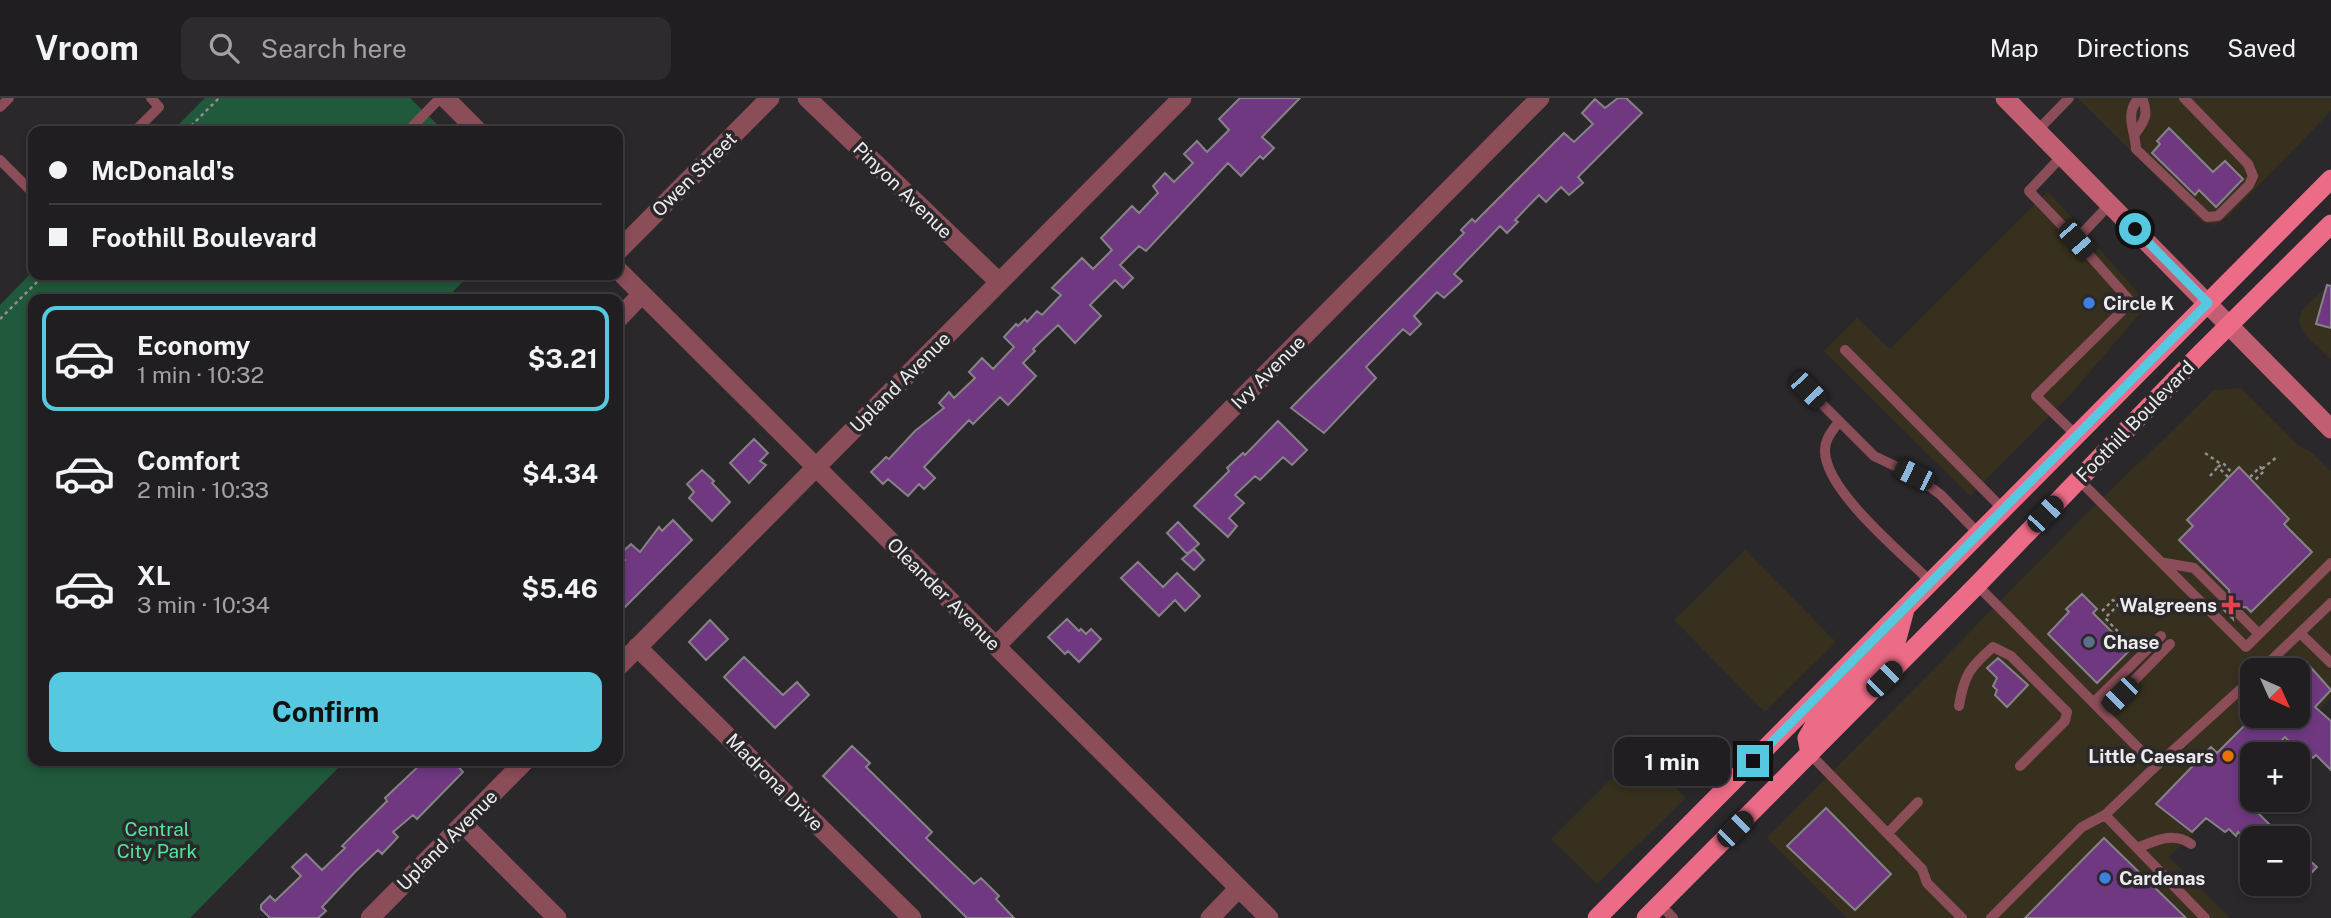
<!DOCTYPE html>
<meta charset="utf-8">
<style>
body{margin:0;font-family:"Public Sans",sans-serif;background:#2d2b2d;color:#f1f3f6;height:100vh;display:flex;flex-direction:column;font-size:26px;white-space:nowrap}
*{box-sizing:border-box;margin:0}
p{font-size:23px;color:#a2a2a5}
.icon{flex:none;width:38px;height:38px;fill:none;stroke:currentColor;stroke-width:2;stroke-linecap:round;stroke-linejoin:round}
.map{position:relative;flex:1;overflow:hidden}
.side{position:absolute;left:28px;top:196px;width:595px;height:472px;display:flex;flex-direction:column;background:#201e20;border-radius:14px;box-shadow:0 4px 10px #0003,0 0 0 2px #3d3c3e}
.side>*{flex:none}
.top-card{position:absolute;left:28px;top:28px;width:595px;height:154px;border-radius:14px;box-shadow:0 4px 10px #0003,0 0 0 2px #3d3c3e;display:grid;align-content:center;height:154px;padding:0 21px;background:#201e20}
.needle{width:46px;rotate:135deg}
.buttons{position:absolute;left:2240px;top:560px;display:grid;gap:14px}
.buttons a{display:grid;place-items:center;width:70px;height:70px;border-radius:14px;background:#201e20;box-shadow:0 4px 10px #0003,0 0 0 2px #3d3c3e;font-size:35px}
.end{position:absolute;width:32px;height:32px;margin:-16px;border:9px solid #56c9e1;background:#111;box-shadow:0 0 0 4px #111}
.from{border-radius:50%}
.bubble{position:absolute;height:49px;border-radius:14px;background:#201e20;box-shadow:0 4px 10px #0003,0 0 0 2px #3d3c3e;font-size:23px;font-weight:700;line-height:49px;text-align:center}
.car{position:absolute;width:21px;height:42px;margin:-21px -10px;border-radius:9px;box-shadow:0 0 5px 2px #0007;background:linear-gradient(#222 24%,#8ab4d8 0 40%,#222 0 76%,#8ab4d8 0 86%,#222 0)}
.top-card b{display:flex;align-items:center;gap:24px;height:66px;font-size:26px}
.top-card b+b{border-top:2px solid #3d3c3e}
.top-card i{width:18px;height:18px;background:#f1f3f6}
ul{padding:12px 0 0;list-style:none}
li{display:flex;align-items:center;gap:21px;height:105px;margin:0 14px 10px;padding:0 7px;border:4px solid transparent;border-radius:14px}
li div{flex:1}
li b{display:block;font-size:26px}
li em{font-style:normal;font-weight:700}
li.on{border-color:#56c9e1}
li>.icon{width:63px;height:63px;stroke-width:1.5}
.action{display:flex;gap:14px;margin-top:auto;padding:14px 21px}
.action a{flex:1;height:80px;border-radius:14px;background:#56c9e1;color:#111;font-size:28px;font-weight:700;line-height:80px;text-align:center}
header{display:flex;align-items:center;gap:42px;box-sizing:border-box;height:98px;padding:0 35px;background:#201e20;border-bottom:2px solid #3d3c3e}
header strong{font-size:33px}
nav{display:flex;gap:38px;margin-inline-start:auto;font-size:24px}
.search{width:490px;height:63px;background:#2d2b2d;display:flex;align-items:center;gap:18px;box-sizing:border-box;padding:0 24px;border-radius:14px;color:#a2a2a5;font-size:26px}
.map>svg:first-child{display:block}
</style>
<header>
<strong>Vroom</strong>
<div class="search"><svg class="icon" aria-label="search" viewBox="0 0 24 24"><circle cx="10" cy="10" r="6"/><path d="M15 15l6 6"/></svg>Search here</div>
<nav><a>Map</a><a>Directions</a><a>Saved</a></nav>
</header>
<div class="map">
<svg width="2331" height="820" viewBox="0 0 2331 820">
<rect width="100%" height="100%" fill="#2a282b"/>
<path fill="#37301f" fill-rule="evenodd" d="M2078,0H2331V13L2228,119L2215,127L2202,124Z
M2048,93L2148,206L2070,297L1970,398L1824,253L1857,220L1890,251Z
M2331,185V262L2306,238L2299,225L2301,213Z
M2241,290L2298,347L2311,354L2331,374V600L2274,656H2252V677L2169,759L2230,820H1847L1767,740L2081,421L2214,292ZM2252,572H2298V618H2252Z
M1745,452L1836,544L1765,614L1674,522Z
M1640,652L1686,700L1597,786L1551,741Z"/>
<path fill="#20593b" d="M205,0H410L444,33H172Z
M33,173V177H470L445,201H33V663H345L190,820H0V207Z"/>
<path fill="#6f3881" stroke="#858386" stroke-width="2" d="M1240,0H1300L1262,39L1274,50L1263,61L1260,58L1241,78L1228,65L1146,153L1139,148L1120,167L1133,180L1123,190L1115,182L1090,207L1101,218L1075,245L1058,227L1033,251L1035,253L1023,265L1036,278L1008,307L1000,299L973,326L969,322L924,369L935,380L924,391L919,386L908,398L888,381L883,386L871,374L886,359L889,361L915,333L944,310L939,305L949,294L954,300L975,280L969,274L982,260L993,271L1014,249L1004,239L1016,226L1018,228L1025,221L1027,224L1037,213L1042,217L1061,197L1052,190L1082,160L1093,171L1112,152L1101,140L1132,108L1139,115L1158,95L1153,88L1165,75L1174,84L1193,65L1184,56L1197,43L1207,54L1229,32L1219,21Z
M1618,0H1626L1642,15L1578,79L1583,85L1569,97L1561,89L1546,104L1539,97L1515,122L1518,124L1507,135L1500,128L1454,176L1462,183L1444,200L1437,194L1414,218L1421,226L1410,237L1403,231L1366,269L1376,280L1324,335L1291,310L1464,135L1461,132L1472,121L1475,124L1564,35L1574,44L1593,26L1582,15L1595,1L1605,10Z
M2169,30L2213,74L2225,63L2243,81L2216,109L2199,92L2195,97L2152,55L2160,46L2157,43Z
M2327,187L2331,188V230L2316,226Z
M1278,323L1307,352L1292,367L1283,359L1260,382L1255,378L1235,397L1244,405L1229,420L1237,428L1228,439L1194,408L1229,373L1227,370L1243,355L1245,357Z
M754,341L768,355L760,363L766,367L749,385L730,365Z
M2239,369L2289,421L2284,426L2312,454L2251,514L2246,509L2234,510L2232,515L2233,521L2217,505H2228L2230,500L2229,492L2179,442L2193,428L2187,422Z
M702,372L714,383L712,385L730,404L712,423L689,400L694,394L687,386Z
M673,422L692,442L618,516V480L624,471L622,465L625,462L619,457L631,446L640,454L659,429L662,433Z
M1178,424L1199,446L1187,456L1167,435Z
M1194,451L1204,462L1194,472L1182,461Z
M1138,464L1163,489L1177,475L1200,498L1185,513L1175,502L1159,518L1121,480Z
M2082,496L2097,511L2093,515L2130,552L2097,585L2048,536L2069,514L2066,511Z
M1067,521L1079,533L1081,531L1086,536L1091,531L1101,541L1079,564L1068,553L1065,556L1048,539Z
M710,522L728,541L706,562L689,544Z
M744,559L783,597L797,584L809,597L775,630L724,579Z
M1998,560L2028,587L2007,609L1995,597L1997,592L1993,588L1997,580L1987,570Z
M2306,564L2331,592L2315,609L2331,623V672L2316,657L2313,660L2305,653L2301,657L2285,639L2268,656H2252V673L2239,686L2252,697V702H2258L2266,709L2259,716L2283,740H2244L2238,734L2236,738L2229,731L2225,734L2206,720L2192,734L2156,706L2211,649L2217,655L2254,618H2298V573Z
M852,648L870,665L866,669L932,734L926,740L974,786L981,780L999,798L996,801L1014,820H967L823,678Z
M424,663H453L463,674L417,721L413,717L393,734L398,739L382,756L378,752L355,774L322,809L326,813L318,820H270L261,811V807L270,798L275,803L301,778L292,769L306,756L322,772L345,750L342,748L387,703L385,700Z
M1826,710L1891,776L1855,812L1787,748Z
M2104,740L2186,820H2025Z
M2298,752L2317,769L2298,789Z"/>
<g fill="none" stroke-linecap="round" stroke-linejoin="round">
<path stroke="#908e90" stroke-width="2.5" stroke-dasharray="3.5 3.5" stroke-linecap="butt" d="M186,33L219,0
M0,221L44,177
M2205,355L2221,366
M2262,371L2278,358
M2210,378L2217,370
M2228,379L2218,369L2223,365L2232,375
M2250,379L2260,369L2264,373L2254,383
M2102,513L2113,502L2118,507L2105,520L2132,548"/>
<path stroke="#8b4d58" stroke-width="10" d="M2139,0C2124,16 2135,31 2136,51L2207,119L2218,118L2249,87L2253,78L2248,66L2184,0
M0,9L9,0
M135,33L159,9L151,0
M408,33L440,0
M2037,33L2069,0
M2135,36C2145,23 2149,16 2142,0
M2062,58L2029,93L2076,142L2110,106
M0,62L33,95
M2076,142L2131,204L2036,298L2076,337
M1845,252L2003,411
M1808,292L1874,358L1914,377L1941,397L1979,436
M1839,323C1833,333 1825,340 1825,352C1824,392 1903,456 1931,484
M2078,381L2246,549L2331,465
M2165,465L2194,470L2223,499
M1977,487L2156,668L2252,581
M2239,516L2259,536
M2300,535L2331,565
M2261,572L2331,505
M2094,604L2161,538
M1959,608C1964,577 1970,569 1993,549L2011,558L2067,614L2065,623L2020,668
M2103,614L2170,546
M1810,656L1922,771L1927,785L1962,820
M2156,668L2105,717L2205,820
M1888,735L1918,704
M2137,750C2155,743 2173,733 2191,746
M1660,806L1673,820
M1991,820L2082,729L2105,717"/>
<path stroke="#8b4d58" stroke-width="19" d="M807,0L999,184
M618,153L770,0
M618,221L642,196
M996,548L1540,0
M637,549L912,820
M618,569L1182,0
M463,726L557,820
M370,820L525,663
M1210,820L1239,790"/>
<path stroke="#8b4d58" stroke-width="19" d="M445,0L478,33
M618,172L1269,820"/>
<path stroke="#c25e72" stroke-width="19" d="M2005,0L2331,331"/>
<path stroke="#ec6b86" stroke-width="19" d="M1810,656L1807,640L1814,628L1897,541L1905,511
M1597,820L2331,81
M1646,820L1977,487L2197,259L2331,126"/>
</g>
<g fill="none" stroke-linecap="round" stroke-linejoin="round">
<path stroke="#56c9e1" stroke-width="9" d="M1753,663L2208,205L2135,131"/>
</g>
<g fill="#3f7fe0" stroke="#2a282b" stroke-width="2.5">
<circle cx="2089" cy="205" r="7"/>
<circle cx="2105" cy="780" r="7"/>
</g>
<path fill="#e0444e" stroke="#2a282b" stroke-width="2.5" d="M2227.5 496.5h7v7h7v7h-7v7h-7v-7h-7v-7h7z"/>
<circle fill="#5c6f8a" stroke="#2a282b" stroke-width="2.5" cx="2089" cy="544" r="7"/>
<circle fill="#e8710a" stroke="#2a282b" stroke-width="2.5" cx="2228" cy="658" r="7"/>
<g text-anchor="middle" stroke-width="7" stroke-linejoin="round" paint-order="stroke">
<g font-size="19" fill="#eceaec" stroke="#2a282b">
<text transform="translate(694 76) rotate(-45)" y="7">Owen Street</text>
<text transform="translate(903 92) rotate(44)" y="7">Pinyon Avenue</text>
<text transform="translate(1268 274) rotate(-45)" y="7">Ivy Avenue</text>
<text transform="translate(900 284) rotate(-45)" y="7">Upland Avenue</text>
<text transform="translate(2135 323) rotate(-46)" y="7">Foothill Boulevard</text>
<text transform="translate(944 496) rotate(45)" y="7">Oleander Avenue</text>
<text transform="translate(775 684) rotate(45)" y="7">Madrona Drive</text>
<text transform="translate(447 742) rotate(-45)" y="7">Upland Avenue</text>
</g>
<g font-size="19" font-weight="bold" fill="#eceaec" stroke="#2a282b" text-anchor="start">
<text x="2103" y="212">Circle K</text>
<text x="2217" y="514" text-anchor="end">Walgreens</text>
<text x="2103" y="551">Chase</text>
<text x="2214" y="665" text-anchor="end">Little Caesars</text>
<text x="2119" y="787">Cardenas</text>
</g>
<g font-size="19" fill="#58e39c" stroke="#2a282b">
<text x="157" y="738">Central<tspan x="157" dy="22">City Park</tspan></text>
</g>
</g>
</svg>
<div class="buttons">
<a><svg class="needle" viewBox="-14 -14 28 28"><path d="M0-13l5 13h-10z" fill="#e53935"/><path d="M0 13l5-13h-10z" fill="#a2a2a5"/></svg></a>
<a>+</a>
<a>−</a>
</div>
<i class="end from" style="left:2135px;top:131px"></i>
<i class="end" style="left:1753px;top:663px"></i>
<div class="bubble" style="left:1614px;top:639px;width:116px">1 min</div>
<i class="car" style="left:2076px;top:142px;rotate:139deg"></i>
<i class="car" style="left:1808px;top:292px;rotate:136deg"></i>
<i class="car" style="left:1914px;top:377px;rotate:296deg"></i>
<i class="car" style="left:2045px;top:416px;rotate:44deg"></i>
<i class="car" style="left:1884px;top:581px;rotate:45deg"></i>
<i class="car" style="left:2120px;top:597px;rotate:225deg"></i>
<i class="car" style="left:1735px;top:731px;rotate:45deg"></i>
<div class="top-card">
<b><i class="from"></i>McDonald's</b>
<b><i></i>Foothill Boulevard</b>
</div>
<section class="side">
<ul>
<li class="on"><svg class="icon" aria-label="car" viewBox="0 0 24 24"><path d="M5 17H2v-5l4-1 3-4h7l3 4 3 1v5h-3M9 17h6M6 11h13"/><circle cx="7" cy="17" r="2"/><circle cx="17" cy="17" r="2"/></svg><div><b>Economy</b><p>1 min · 10:32</p></div><em>$3.21</em></li>
<li><svg class="icon" aria-label="car" viewBox="0 0 24 24"><path d="M5 17H2v-5l4-1 3-4h7l3 4 3 1v5h-3M9 17h6M6 11h13"/><circle cx="7" cy="17" r="2"/><circle cx="17" cy="17" r="2"/></svg><div><b>Comfort</b><p>2 min · 10:33</p></div><em>$4.34</em></li>
<li><svg class="icon" aria-label="car" viewBox="0 0 24 24"><path d="M5 17H2v-5l4-1 3-4h7l3 4 3 1v5h-3M9 17h6M6 11h13"/><circle cx="7" cy="17" r="2"/><circle cx="17" cy="17" r="2"/></svg><div><b>XL</b><p>3 min · 10:34</p></div><em>$5.46</em></li>
</ul>
<div class="action"><a>Confirm</a></div>
</section>
</div>
